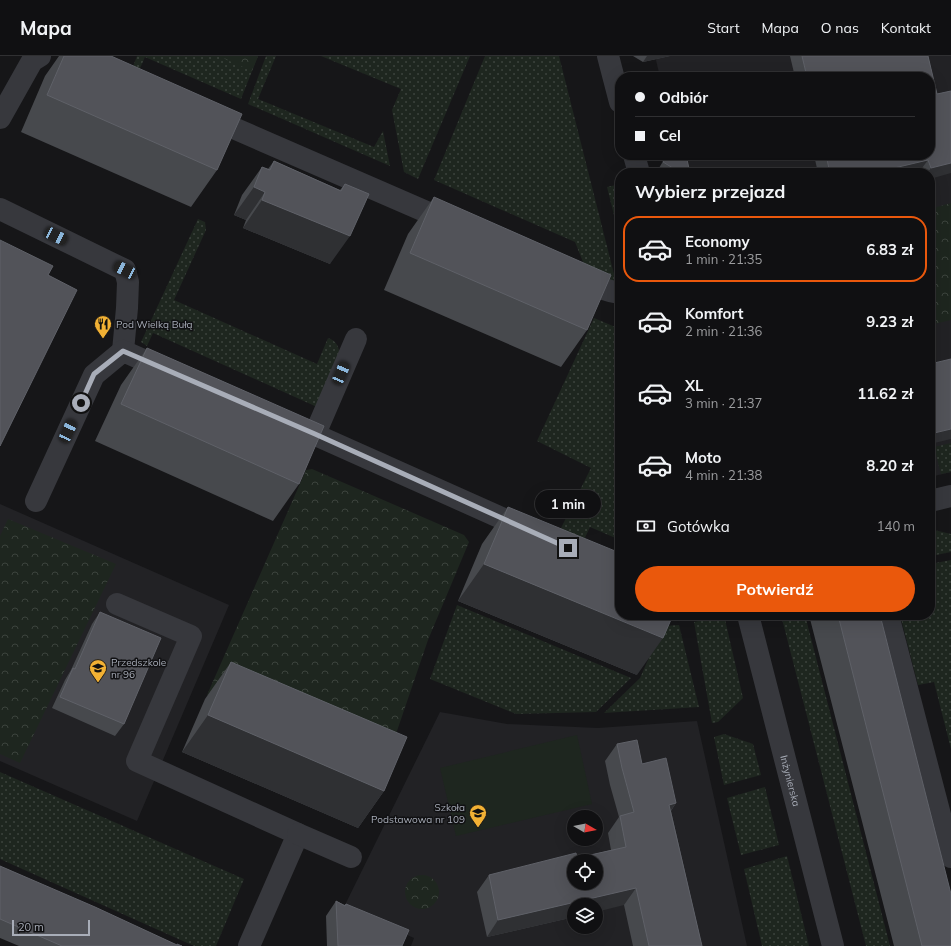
<!DOCTYPE html>
<html lang="pl">
<meta charset="utf-8">
<style>
body{margin:0;font-family:Mulish,sans-serif;background:#19191b;color:#f1f3f6;height:100vh;display:flex;flex-direction:column;font-size:15px;white-space:nowrap}
*{box-sizing:border-box;margin:0}
p{font-size:13px;color:#9c9d9f}
.icon{flex:none;width:22px;height:22px;fill:none;stroke:currentColor;stroke-width:2;stroke-linecap:round;stroke-linejoin:round}
.map{position:relative;flex:1;overflow:hidden}
.details{position:absolute;left:615px;top:112px;width:320px;height:452px;display:flex;flex-direction:column;background:#101012;border-radius:16px;box-shadow:0 4px 16px #0002,0 0 0 1px #303032}
.details>*{flex:none}
.hud{position:absolute;left:615px;top:16px;width:320px;height:88px;border-radius:16px;box-shadow:0 4px 16px #0002,0 0 0 1px #303032;display:grid;align-content:center;height:88px;padding:0 20px;background:#101012}
.needle{width:26px;rotate:99deg}
.controls{position:absolute;left:567px;top:754px;display:grid;gap:8px}
.controls a{display:grid;place-items:center;width:36px;height:36px;border-radius:50%;background:#101012;box-shadow:0 4px 16px #0002,0 0 0 1px #303032;font-size:20px}
.scale{position:absolute;left:12px;bottom:10px;width:78px;box-sizing:border-box;padding-left:4px;border:2px solid #a8adb8;border-top:0;font-size:11px;line-height:14px;white-space:nowrap;color:#a8adb8;-webkit-text-stroke:3px #111113;paint-order:stroke}
.end{position:absolute;width:18px;height:18px;margin:-9px;border:5px solid #a8adb8;background:#111;box-shadow:0 0 0 2px #111}
.from{border-radius:50%}
.bubble{position:absolute;height:28px;border-radius:14px;background:#101012;box-shadow:0 4px 16px #0002,0 0 0 1px #303032;font-size:13px;font-weight:700;line-height:28px;text-align:center}
.car{position:absolute;width:12px;height:24px;margin:-12px -6px;border-radius:5px;box-shadow:0 0 3px 1px #0007;background:linear-gradient(#222 24%,#8ab4d8 0 40%,#222 0 76%,#8ab4d8 0 86%,#222 0)}
.hud b{display:flex;align-items:center;gap:14px;height:38px;font-size:15px}
.hud b+b{border-top:1px solid #303032}
.hud i{width:10px;height:10px;background:#f1f3f6}
ul{padding:0;list-style:none}
li{display:flex;align-items:center;gap:12px;height:66px;margin:0 8px 6px;padding:0 12px;border:2px solid transparent;border-radius:16px}
li div{flex:1}
li b{display:block;font-size:15px}
li em{font-style:normal;font-weight:700}
li.selected{border-color:#ea580c}
li>.icon{width:36px;height:36px;stroke-width:1.5}
h2{padding:0 20px;font-size:18px;line-height:48px}
.pay{display:flex;align-items:center;gap:10px;height:44px;padding:0 20px;font-size:15px}
.pay p{margin-inline-start:auto}
.cta{display:flex;gap:8px;margin-top:auto;padding:8px 20px}
.cta a{flex:1;height:46px;border-radius:24px;background:#ea580c;color:#fff;font-size:16px;font-weight:700;line-height:46px;text-align:center}
header{display:flex;align-items:center;gap:24px;box-sizing:border-box;height:56px;padding:0 20px;background:#101012;border-bottom:1px solid #303032}
header strong{font-size:19px}
nav{display:flex;gap:22px;margin-inline-start:auto;font-size:14px}
.map>svg:first-child{display:block}
</style>
<header>
<strong>Mapa</strong>
<nav><a>Start</a><a>Mapa</a><a>O nas</a><a>Kontakt</a></nav>
</header>
<div class="map">
<svg width="951" height="890" viewBox="0 0 951 890">
<defs>
<pattern id="grass-dots" width="8" height="8" patternUnits="userSpaceOnUse"><rect width="8" height="8" fill="#1e261f"/><path d="M2 2h.1M6 6h.1" fill="none" stroke="#3c433d" stroke-width="1.8" stroke-linecap="round"/></pattern>
<pattern id="forest-crowns" width="20" height="18" patternUnits="userSpaceOnUse"><rect width="20" height="18" fill="#1e261f"/><path d="M2 6a3 3 0 1 1 6 0M12 15a3 3 0 1 1 6 0" fill="none" stroke="#3c433d"/></pattern>
</defs>
<rect width="100%" height="100%" fill="#161618"/>
<path fill="#222225" fill-rule="evenodd" d="M655,0H951V416L930,421V117H684L680,99H930V21H660Z
M0,448L229,549L137,765L0,705Z
M440,656L507,668L598,672L697,665L747,890H411L414,882L344,851ZM574,761H596V783H574ZM574,805H596V827H574ZM574,849H596V871H574Z"/>
<path fill="url(#grass-dots)" d="M137,0H258L241,43L145,1L137,19L131,16Z
M266,0H276L258,43L374,91L383,75L390,110L248,48Z
M321,0H470L418,123L404,116L392,54L401,33Z
M485,0H559L616,226L610,225L587,216L575,186L434,124Z
M620,128V183L607,131Z
M198,163L205,166L206,174L174,244L317,308L328,282C337,285 339,291 340,300L317,351L153,277L147,290L141,286Z
M594,262L620,273V484L590,471L582,488L558,478L591,412L537,385Z
M951,387V416L941,418L934,391Z
M930,473L951,478V496L931,500Z
M951,504V693L934,626L918,629L900,559H930V508Z
M457,549L631,622L596,656L516,658L430,623Z
M724,559L743,642L718,666L712,667L694,566Z
M781,559H805L890,890H866Z
M679,569L699,651L604,657L640,622L663,570Z
M724,678L753,688L761,719L724,729L714,681Z
M0,716L244,823L216,890H194L0,803Z
M765,731L779,789L741,799L727,742Z
M787,800L809,890H762L744,813Z"/>
<path fill="url(#forest-crowns)" d="M218,0H258L252,15Z
M951,147V264L930,269V153Z
M312,413L464,479L469,486L428,584L383,716L207,639L306,414Z
M8,463L116,508L20,707L0,698V480Z
M405 836a17 17 0 1 1 34 0a17 17 0 1 1-34 0Z"/>
<path fill="#1e261f" d="M577,679L592,748L456,780L440,712Z"/>
<g fill="none" stroke-linecap="round" stroke-linejoin="round">
<g stroke="#37383d" stroke-width="22">
<path d="M608,0L620,46"/>
<path d="M208,61L452,167"/>
<path d="M0,62L32,5L40,0"/>
<path d="M634,99L639,117"/>
<path d="M0,153L125,214L128,226L127,252L123,295"/>
<path d="M578,223C592,229 605,235 620,237"/>
<path d="M291,368L526,473"/>
<path d="M315,378L356,283"/>
<path d="M36,445L94,319L123,295L166,314"/>
<path d="M930,445L951,440"/>
<path d="M117,548L191,580L137,705L298,778L249,890"/>
<path id="s1" d="M748,559L833,890"/>
<path d="M888,559L951,801"/>
<path d="M298,778L351,801"/>
</g>
</g>
<path fill="#47494d" d="M59,0H111L217,114L191,151L21,76L45,20Z
M633,0H670L643,6Z
M790,0H928L937,38L951,35L930,117H920L919,116L917,117H818L814,99H930V21H795Z
M660,99H686L690,117H667L659,112L665,102Z
M274,105L340,134L345,128L330,208L243,172L246,164L234,159L242,139L262,111L268,113Z
M434,141L587,274L561,311L384,234L408,178Z
M147,292L299,428L273,465L95,385L121,329Z
M508,451L637,619L458,545L482,488Z
M100,556L124,668L115,680L52,652L65,624L71,614L92,568Z
M809,559H880L951,890H894Z
M231,606L384,735L358,772L182,696L205,643Z
M617,688L642,708L676,747L671,755L702,890H633L624,849H574V861L487,881L477,836L489,819L577,802L611,794L608,777L619,761L610,729L605,705Z
M0,810L177,889L182,890H19L0,882Z
M336,845L345,849L346,848L402,890H327L326,860Z"/>
<path fill="#2f3033" d="M647,0H670L643,6Z
M928,104L919,116L917,117H873Z
M951,107V117L930,123V117H927L931,112Z
M254,131L265,136L246,164L234,159Z
M262,144L350,180L330,208L243,172Z
M951,373V383L930,388V378Z
M484,508L663,582L637,619L458,545Z
M208,659L384,735L358,772L182,696Z
M676,747L664,764L669,749Z
M636,832L624,849L596,856V849H574V861L487,881L498,864Z"/>
<path fill="#525359" stroke="#5f6168" fill-rule="evenodd" d="M64,0H111L242,58L217,114L47,39Z
M802,0H928L937,38L951,35V107L931,112L928,104L873,117H830L826,99H930V21H807Z
M667,99H686L690,117H681L663,106Z
M274,105L341,135L345,128L369,138L350,180L262,144L265,136L254,131L262,111L270,114Z
M434,141L611,219L587,274L410,197Z
M0,184L53,210L48,219L77,234L0,390Z
M147,292L324,370L299,428L121,348Z
M951,303V373L930,378V308Z
M508,451L620,497V559H673L663,582L484,508Z
M100,556L161,582L124,668L60,641L73,612L75,613Z
M838,559H880L951,838V890H922Z
M231,606L407,681L384,735L208,659Z
M637,684L642,708L666,702L676,747L669,749L702,890H649L636,832L498,864L489,819L576,797L577,802L626,791L620,760L634,756L622,712L617,688ZM574,805H596V827H574Z
M0,810L95,851L177,889V888L182,890H62L0,863Z
M336,845L345,850L346,848L409,874L402,890H338Z"/>
<g fill="none" stroke-linecap="round" stroke-linejoin="round">
<path stroke="#a8adb8" stroke-width="5" d="M81,347L94,318L123,295L315,378L568,492"/>
</g>
<defs>
<g id="restaurant-pin" transform="scale(0.9)"><path d="M0 17L-7.5 6A9.5 9.5 0 1 1 7.5 6Z" fill="#f2b134" stroke="#111113"/><path d="M-5-6h1v4h1v-4h1v4h1v-4h1v5L-1.5 .5V6h-2V.5L-5-1ZM5-6V6H3V1.5H1.5Q1.5-4 5-6Z" fill="#111"/></g>
<g id="school-pin" transform="scale(0.9)"><path d="M0 17L-7.5 6A9.5 9.5 0 1 1 7.5 6Z" fill="#f2b134" stroke="#111113"/><path d="M0-5L7-2L0 1L-7-2ZM-4 1L0 2.5L4 1V4Q0 6-4 4Z" fill="#111"/></g>
</defs>
<g fill-rule="evenodd">
<use href="#restaurant-pin" x="103" y="268"/>
<use href="#school-pin" x="98" y="612"/>
<use href="#school-pin" x="478" y="757"/>
</g>
<g text-anchor="middle" stroke-width="3" stroke-linejoin="round" paint-order="stroke">
<g font-size="10" fill="#a8adb8" stroke="#111113" text-anchor="start">
<text x="116" y="272">Pod Wielką Bułą</text>
<text x="111" y="610">Przedszkole<tspan x="111" dy="12">nr 96</tspan></text>
<text x="465" y="755" text-anchor="end">Szkoła<tspan x="465" dy="12">Podstawowa nr 109</tspan></text>
</g>
<g font-size="10" fill="#a8adb8" stroke="#111113">
<text dy="4" stroke="none"><textPath href="#s1" startOffset="171">Inżynierska</textPath></text>
</g>
</g>
</svg>
<div class="controls">
<a><svg class="needle" viewBox="-14 -14 28 28"><path d="M0-13l5 13h-10z" fill="#e53935"/><path d="M0 13l5-13h-10z" fill="#9c9d9f"/></svg></a>
<a><svg class="icon" aria-label="locate" viewBox="0 0 24 24"><circle cx="12" cy="12" r="6"/><path d="M12 2v4M12 18v4M2 12h4M18 12h4"/></svg></a>
<a><svg class="icon" aria-label="layers" viewBox="0 0 24 24"><path d="M12 4l9 5-9 5-9-5zM3 14l9 5 9-5"/></svg></a>
</div>
<div class="scale">20 m</div>
<i class="end from" style="left:81px;top:347px"></i>
<i class="end" style="left:568px;top:492px"></i>
<div class="bubble" style="left:535px;top:434px;width:66px">1 min</div>
<i class="car" style="left:56px;top:180px;rotate:116deg"></i>
<i class="car" style="left:125px;top:214px;rotate:296deg"></i>
<i class="car" style="left:341px;top:317px;rotate:23deg"></i>
<i class="car" style="left:68px;top:375px;rotate:25deg"></i>
<div class="hud">
<b><i class="from"></i>Odbiór</b>
<b><i></i>Cel</b>
</div>
<section class="details">
<h2>Wybierz przejazd</h2>
<ul>
<li class="selected"><svg class="icon" aria-label="car" viewBox="0 0 24 24"><path d="M5 17H2v-5l4-1 3-4h7l3 4 3 1v5h-3M9 17h6M6 11h13"/><circle cx="7" cy="17" r="2"/><circle cx="17" cy="17" r="2"/></svg><div><b>Economy</b><p>1 min · 21:35</p></div><em>6.83 zł</em></li>
<li><svg class="icon" aria-label="car" viewBox="0 0 24 24"><path d="M5 17H2v-5l4-1 3-4h7l3 4 3 1v5h-3M9 17h6M6 11h13"/><circle cx="7" cy="17" r="2"/><circle cx="17" cy="17" r="2"/></svg><div><b>Komfort</b><p>2 min · 21:36</p></div><em>9.23 zł</em></li>
<li><svg class="icon" aria-label="car" viewBox="0 0 24 24"><path d="M5 17H2v-5l4-1 3-4h7l3 4 3 1v5h-3M9 17h6M6 11h13"/><circle cx="7" cy="17" r="2"/><circle cx="17" cy="17" r="2"/></svg><div><b>XL</b><p>3 min · 21:37</p></div><em>11.62 zł</em></li>
<li><svg class="icon" aria-label="car" viewBox="0 0 24 24"><path d="M5 17H2v-5l4-1 3-4h7l3 4 3 1v5h-3M9 17h6M6 11h13"/><circle cx="7" cy="17" r="2"/><circle cx="17" cy="17" r="2"/></svg><div><b>Moto</b><p>4 min · 21:38</p></div><em>8.20 zł</em></li>
</ul>
<div class="pay"><svg class="icon" aria-label="cash" viewBox="0 0 24 24"><path d="M3 7h18v10H3z"/><circle cx="12" cy="12" r="2"/></svg>Gotówka<p>140 m</p></div>
<div class="cta"><a>Potwierdź</a></div>
</section>
</div>
